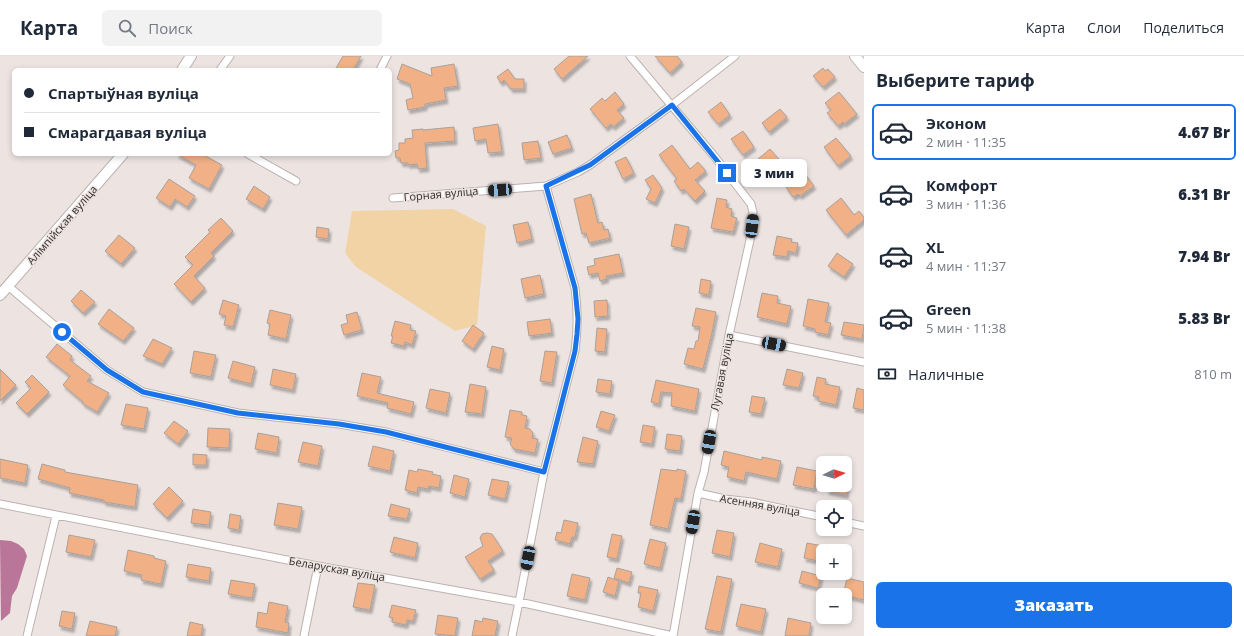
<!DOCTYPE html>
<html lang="ru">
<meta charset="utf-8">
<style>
body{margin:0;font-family:"Open Sans",sans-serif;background:#f2f2f3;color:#1f2937;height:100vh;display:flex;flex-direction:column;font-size:15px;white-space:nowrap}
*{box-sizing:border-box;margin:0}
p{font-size:13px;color:#747a83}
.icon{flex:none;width:22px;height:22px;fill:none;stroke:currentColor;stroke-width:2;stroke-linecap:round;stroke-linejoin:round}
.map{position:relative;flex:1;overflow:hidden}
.panel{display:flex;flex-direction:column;background:#fff;width:380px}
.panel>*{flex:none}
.guide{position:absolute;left:12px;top:12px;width:380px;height:88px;border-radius:6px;box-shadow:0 2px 6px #0003;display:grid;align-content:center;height:88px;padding:0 12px;background:#fff}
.needle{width:26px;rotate:85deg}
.tools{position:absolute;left:816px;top:400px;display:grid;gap:8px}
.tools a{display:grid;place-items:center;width:36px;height:36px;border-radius:6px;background:#fff;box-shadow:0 2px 6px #0003;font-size:20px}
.end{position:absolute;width:18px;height:18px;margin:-9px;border:5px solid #1a73e8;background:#fff;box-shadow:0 0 0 2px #fff}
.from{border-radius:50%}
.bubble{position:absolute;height:28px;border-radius:6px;background:#fff;box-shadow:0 2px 6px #0003;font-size:13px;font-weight:800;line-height:28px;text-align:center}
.car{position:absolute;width:12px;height:24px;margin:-12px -6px;border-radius:5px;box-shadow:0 0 3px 1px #0007;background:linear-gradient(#222 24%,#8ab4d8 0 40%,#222 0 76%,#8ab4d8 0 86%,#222 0)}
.guide b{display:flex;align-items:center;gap:14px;height:38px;font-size:15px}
.guide b+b{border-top:1px solid #e0e1e3}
.guide i{width:10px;height:10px;background:#1f2937}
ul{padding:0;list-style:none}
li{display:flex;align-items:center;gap:12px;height:56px;margin:0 8px 6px;padding:0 4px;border:2px solid transparent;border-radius:6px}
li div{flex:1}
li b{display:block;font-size:15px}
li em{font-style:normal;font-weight:800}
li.current{border-color:#1a73e8}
li>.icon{width:36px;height:36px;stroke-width:1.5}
h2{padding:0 12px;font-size:18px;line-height:48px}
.pay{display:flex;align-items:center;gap:10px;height:44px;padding:0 12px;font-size:15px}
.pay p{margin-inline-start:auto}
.primary-button{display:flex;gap:8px;margin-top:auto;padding:8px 12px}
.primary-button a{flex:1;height:46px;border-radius:6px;background:#1a73e8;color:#fff;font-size:16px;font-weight:800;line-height:46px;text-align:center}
header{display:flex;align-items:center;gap:24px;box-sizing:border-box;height:56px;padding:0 20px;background:#fff;border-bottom:1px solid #e0e1e3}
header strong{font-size:19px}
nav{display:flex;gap:22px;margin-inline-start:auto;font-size:14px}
.search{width:280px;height:36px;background:#f2f2f3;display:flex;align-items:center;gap:10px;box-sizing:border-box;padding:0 14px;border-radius:6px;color:#747a83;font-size:15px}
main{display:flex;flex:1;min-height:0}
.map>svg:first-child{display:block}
</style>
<header>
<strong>Карта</strong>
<div class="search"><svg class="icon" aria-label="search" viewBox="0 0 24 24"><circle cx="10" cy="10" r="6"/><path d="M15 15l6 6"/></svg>Поиск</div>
<nav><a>Карта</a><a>Слои</a><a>Поделиться</a></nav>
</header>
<main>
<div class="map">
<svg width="864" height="580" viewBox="0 0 864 580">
<defs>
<filter id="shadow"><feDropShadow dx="2" dy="3.5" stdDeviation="1" flood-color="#0004"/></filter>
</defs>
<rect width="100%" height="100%" fill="#ede4e2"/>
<path fill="#f1d3a6" d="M453,153L486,170L477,269L455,275L356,211L345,197L352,155Z"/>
<path fill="#b97699" d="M0,484L11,485L18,488L24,493L27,500L17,532L12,540L10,557L1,565Z"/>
<path fill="#f1b085" stroke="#a8a19d" filter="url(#shadow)" d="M343,0H361L353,14H340L336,12Z
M569,0H588L562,23L554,13Z
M655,0H677L682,6L670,17Z
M402,8L432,20L431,12L454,8L458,30L444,32L446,44L425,48V51L408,54L406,44L413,42L410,28L397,23Z
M823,12L825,15L828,13L835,21L823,31L813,20Z
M508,13L515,23H524V33H511L504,24L501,27L497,21Z
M615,36L624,48L617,54L624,62L613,71L611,68L606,72L590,53L602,42L605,45Z
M839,36L857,58L844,68L843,66L838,70L827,57L831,54L825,47Z
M721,46L730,59L718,68L708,56Z
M780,53L787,61L769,76L762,67Z
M498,68L502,96L488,97L486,83L475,85L473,72Z
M454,71L455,85L425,87L427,112L418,113L417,108L408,109V107H401L400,102H396L395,95L399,94V87H405V83L413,82L412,74L423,73V74Z
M743,75L754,91L743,99L731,83Z
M567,79L572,92L553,98L548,86Z
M836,82L851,100L838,110L824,91Z
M538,85L541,102L524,104L522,87Z
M672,89L690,113L698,106L706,115L695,124L705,135L695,145L684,133L681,135L674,125L677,123L659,99Z
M770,93L784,109L766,124L752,108Z
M176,98H202L222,109L209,133L189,122L196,109Z
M626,101L634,117L623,123L615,106Z
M805,118L814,130L800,140L798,138L793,141L786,131Z
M653,119L662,132L655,147L646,143L651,133L645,124Z
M169,123L195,140L187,151L175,143L170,151L156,142Z
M254,130L270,141L263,153L246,143Z
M591,138L598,167L602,166L604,174L608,173L610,182L589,187L586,177L582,178L574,143Z
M717,142L727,144L726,151L732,153L731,160L737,162L733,176L711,172Z
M841,142L854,159L859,155L864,161V164L846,179L826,154Z
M221,162L233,175L211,197L214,200L194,220L205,232L191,246L174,228L193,209L185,201L210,176L208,174Z
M528,166L532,183L517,187L513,169Z
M675,168L689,171L684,193L671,190Z
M317,171L329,173L328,183L316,181Z
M119,179L135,192L121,208L105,195Z
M777,180L792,183L791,186L798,187L796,197L788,195L787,201L773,199Z
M837,197L853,208L844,221L828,210Z
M619,198L623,217L606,220L607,223L600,225L598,217L589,219L587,211L595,209L594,203Z
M540,219L544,238L525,242L521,223Z
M701,223L711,225L709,239L699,237Z
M81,234L95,246L83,257L71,245Z
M762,237L778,240L777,247L791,250L787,268L757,261Z
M808,243L829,247L825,266L831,267L828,279L815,276V273L803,270Z
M223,244L239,249L233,271L224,269L226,260L219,258Z
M607,244L608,260L595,261L594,245Z
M696,252L716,256L712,277L703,313L684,308L688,292L694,293L696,285H698L700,271L692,270Z
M109,253L134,272L123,285L98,268Z
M270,254L291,259L286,283L268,279L270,268L267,267Z
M357,256L362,274L344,279L341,269L348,267L346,259Z
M550,263L552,277L529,280L527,266Z
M395,265L411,269L410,274L416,275L412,289L405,286L404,290L391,287L393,280H391Z
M844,266L864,269L862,283L841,279Z
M473,269L484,277L473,293L462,285Z
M597,272L607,273L605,296L595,295Z
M153,283L172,292L162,308L143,300Z
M57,288L72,300L70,304L91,320L87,325L109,337L97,356L82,347L83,346L63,329L70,320L46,301Z
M492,290L504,293L500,314L487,311Z
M194,295L216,299L211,321L190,317Z
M545,295L557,296L552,327L540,325Z
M233,305L255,311L251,328L228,322Z
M0,313L16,329L0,345Z
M273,313L296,318L293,334L270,329Z
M787,313L803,317L799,332L783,329Z
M362,317L381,321L377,337L414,346L411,358L387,352L388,347L357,340Z
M32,319L49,336L27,358L16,347L31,332L25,326Z
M817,321L826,323L825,328L840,331L836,349L818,345L819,341L813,340Z
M598,323L612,325L610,338L596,336Z
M656,324L699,333L695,355L671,350L672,337L661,336L659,348L651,346Z
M470,328L486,331L482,358L465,356Z
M857,332L864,334V354L853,352Z
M430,333L450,337L446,357L426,352Z
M752,340L765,342L761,358L749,356Z
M126,348L148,352L144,373L121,369Z
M510,354L522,356V359L527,360L525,372L530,373L533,377L532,382L538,383L535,397L514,393L510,388L512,382L505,381Z
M601,355L615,359L609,375L596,371Z
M174,365L188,375L178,388L164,377Z
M643,369L655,371L652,388L640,386Z
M208,372L230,373L229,392L207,391Z
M258,377L279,381L277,397L255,393Z
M667,378L682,380L680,395L665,393Z
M583,381L598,385L593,408L577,406Z
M303,386L322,390L318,410L298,406Z
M373,390L394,395L390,415L368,410Z
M724,395L762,404V401L781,405L777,423L746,416L744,425L727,421L729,411L721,409Z
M193,398L207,399L206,409H193Z
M0,403L28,409L25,427L0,422Z
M42,408L65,414V416L138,429L135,451L104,446V444L69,437L70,432L38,423Z
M797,411L817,415L814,433L793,429Z
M418,413L433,416L432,418L441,420L439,432L429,430L428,433L418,431L417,437L405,434L409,414L417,416Z
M661,413L677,415V413L686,415L681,443L675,442L668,473L650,469Z
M454,419L469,423L465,441L450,437Z
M492,423L509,426L505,443L488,439Z
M828,429H848L846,439L827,435Z
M169,431L183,445L167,462L153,448Z
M278,447L302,451L298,473L274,469Z
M391,448L410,453L407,463L388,460Z
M193,453L211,456L209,469L191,467Z
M230,458L241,460L239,474L228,472Z
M564,464L578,467L575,481H572L570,488L555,484L557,476L561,477Z
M717,474L734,477L730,501L712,497Z
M487,477L492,478L503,495L488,505L494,514L480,523L465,501L483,490L480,482L482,478Z
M612,478L622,480L617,503L607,501Z
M69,479L95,484L91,501L66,496Z
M394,481L418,487L415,502L390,496Z
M650,483L666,487L660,512L644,508Z
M760,487L782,493L778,511L755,506Z
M807,487L823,490V506L804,502Z
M128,494L154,500V502L166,505L161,528L141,524L142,519L124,515Z
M188,508L211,512L209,525L186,521Z
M617,512L632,516L629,527L614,522Z
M802,515L821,520L818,532L799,527Z
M572,518L590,522L585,544L567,540Z
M717,520L732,523L721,576L705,573Z
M608,521L619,525L615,540L603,536Z
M847,522L864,526V544L843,539Z
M231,524L255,528L252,542L228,538Z
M358,527L375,529L370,554L353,551Z
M639,530L658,534L653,555L638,551L641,537H638Z
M269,546L288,550L285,566L289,567L288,577L256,571L258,556L267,558Z
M741,548L766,553L761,576L736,570Z
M392,549L416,554L413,565L407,564L406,569L392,566L393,562L389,561Z
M62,555L75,557L72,573L59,570Z
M438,559L458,562L455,580L435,578Z
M483,562L498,565L495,580H472L475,564L482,566Z
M788,562L811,567L809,580H785Z
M90,565L117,571L115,580H86Z
M190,566L203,569L201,580H187Z"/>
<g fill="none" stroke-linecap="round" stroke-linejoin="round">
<g stroke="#bbb2b0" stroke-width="9">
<path id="street" d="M630,0L714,100L751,148L753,156L750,184L729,279L704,416L698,437L673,580
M220,14L230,0
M380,14L387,0
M248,98L296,125
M393,142L546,130L578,116L590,109L672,49L735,0
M8,230L107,314L143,336L238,357L339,368L386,376L544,416
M729,279L864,306
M698,437L725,443L751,446L823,461
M0,448L318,510L519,546L673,580
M845,466L864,470
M27,580L56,460
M304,580L318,510
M512,580L519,546L544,416L575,295C578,273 578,254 575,232L546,130"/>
</g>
<g stroke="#bbb2b0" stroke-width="12">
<path id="secondary" d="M855,0L864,11
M182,14L191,0
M0,239L123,98"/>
</g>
<use href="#street" stroke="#fff" stroke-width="7"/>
<use href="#secondary" stroke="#fff" stroke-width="10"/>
</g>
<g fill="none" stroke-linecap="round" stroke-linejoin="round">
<path stroke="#1a73e8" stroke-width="5" d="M62,276L107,314L143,336L238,357L339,368L386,376L544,416L575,295L577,278L578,263L575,232L546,130L590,109L672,49L727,117"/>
</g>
<g text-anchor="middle" stroke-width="3" stroke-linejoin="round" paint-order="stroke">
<g font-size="11" fill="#312e2d" stroke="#ede4e2">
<text transform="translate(441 138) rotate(-5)" y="4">Горная вуліца</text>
<text transform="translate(62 169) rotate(-49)" y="4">Алімпійская вуліца</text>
<text transform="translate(722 316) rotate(-79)" y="4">Лугавая вуліца</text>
<text transform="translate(760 449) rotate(10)" y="4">Асенняя вуліца</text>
<text transform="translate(337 513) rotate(10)" y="4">Беларуская вуліца</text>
</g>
</g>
</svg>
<div class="tools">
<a><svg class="needle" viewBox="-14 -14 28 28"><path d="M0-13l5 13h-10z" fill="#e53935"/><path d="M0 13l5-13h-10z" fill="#747a83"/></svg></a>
<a><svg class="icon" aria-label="locate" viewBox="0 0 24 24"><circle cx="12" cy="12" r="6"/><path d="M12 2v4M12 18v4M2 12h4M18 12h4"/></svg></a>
<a>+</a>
<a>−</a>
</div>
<i class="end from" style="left:62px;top:276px"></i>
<i class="end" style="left:727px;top:117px"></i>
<div class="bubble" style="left:741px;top:103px;width:66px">3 мин</div>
<i class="car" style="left:500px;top:134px;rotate:266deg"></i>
<i class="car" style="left:752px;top:170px;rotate:7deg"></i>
<i class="car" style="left:774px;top:288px;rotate:101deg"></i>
<i class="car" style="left:709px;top:386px;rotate:190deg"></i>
<i class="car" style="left:693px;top:466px;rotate:190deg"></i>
<i class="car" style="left:528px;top:502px;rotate:191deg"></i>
<div class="guide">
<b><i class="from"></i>Спартыўная вуліца</b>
<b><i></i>Смарагдавая вуліца</b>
</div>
</div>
<section class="panel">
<h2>Выберите тариф</h2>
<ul>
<li class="current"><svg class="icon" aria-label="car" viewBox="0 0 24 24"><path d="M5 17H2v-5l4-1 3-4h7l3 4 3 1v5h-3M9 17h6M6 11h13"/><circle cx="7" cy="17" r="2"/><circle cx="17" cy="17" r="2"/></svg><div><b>Эконом</b><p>2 мин · 11:35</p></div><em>4.67 Br</em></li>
<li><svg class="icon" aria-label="car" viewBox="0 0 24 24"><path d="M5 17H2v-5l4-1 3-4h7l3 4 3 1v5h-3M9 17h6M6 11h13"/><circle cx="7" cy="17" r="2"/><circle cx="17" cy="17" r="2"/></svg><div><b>Комфорт</b><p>3 мин · 11:36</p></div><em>6.31 Br</em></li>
<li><svg class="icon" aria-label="car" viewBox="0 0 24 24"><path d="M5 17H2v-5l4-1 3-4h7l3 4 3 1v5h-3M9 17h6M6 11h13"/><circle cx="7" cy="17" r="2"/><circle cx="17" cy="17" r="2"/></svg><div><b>XL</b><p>4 мин · 11:37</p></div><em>7.94 Br</em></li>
<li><svg class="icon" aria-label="car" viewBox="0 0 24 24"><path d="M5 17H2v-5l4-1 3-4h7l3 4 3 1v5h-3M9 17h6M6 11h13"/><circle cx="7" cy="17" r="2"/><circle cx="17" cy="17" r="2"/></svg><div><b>Green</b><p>5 мин · 11:38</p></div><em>5.83 Br</em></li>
</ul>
<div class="pay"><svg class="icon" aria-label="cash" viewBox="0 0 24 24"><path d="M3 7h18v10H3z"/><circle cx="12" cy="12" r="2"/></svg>Наличные<p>810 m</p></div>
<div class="primary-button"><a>Заказать</a></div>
</section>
</main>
